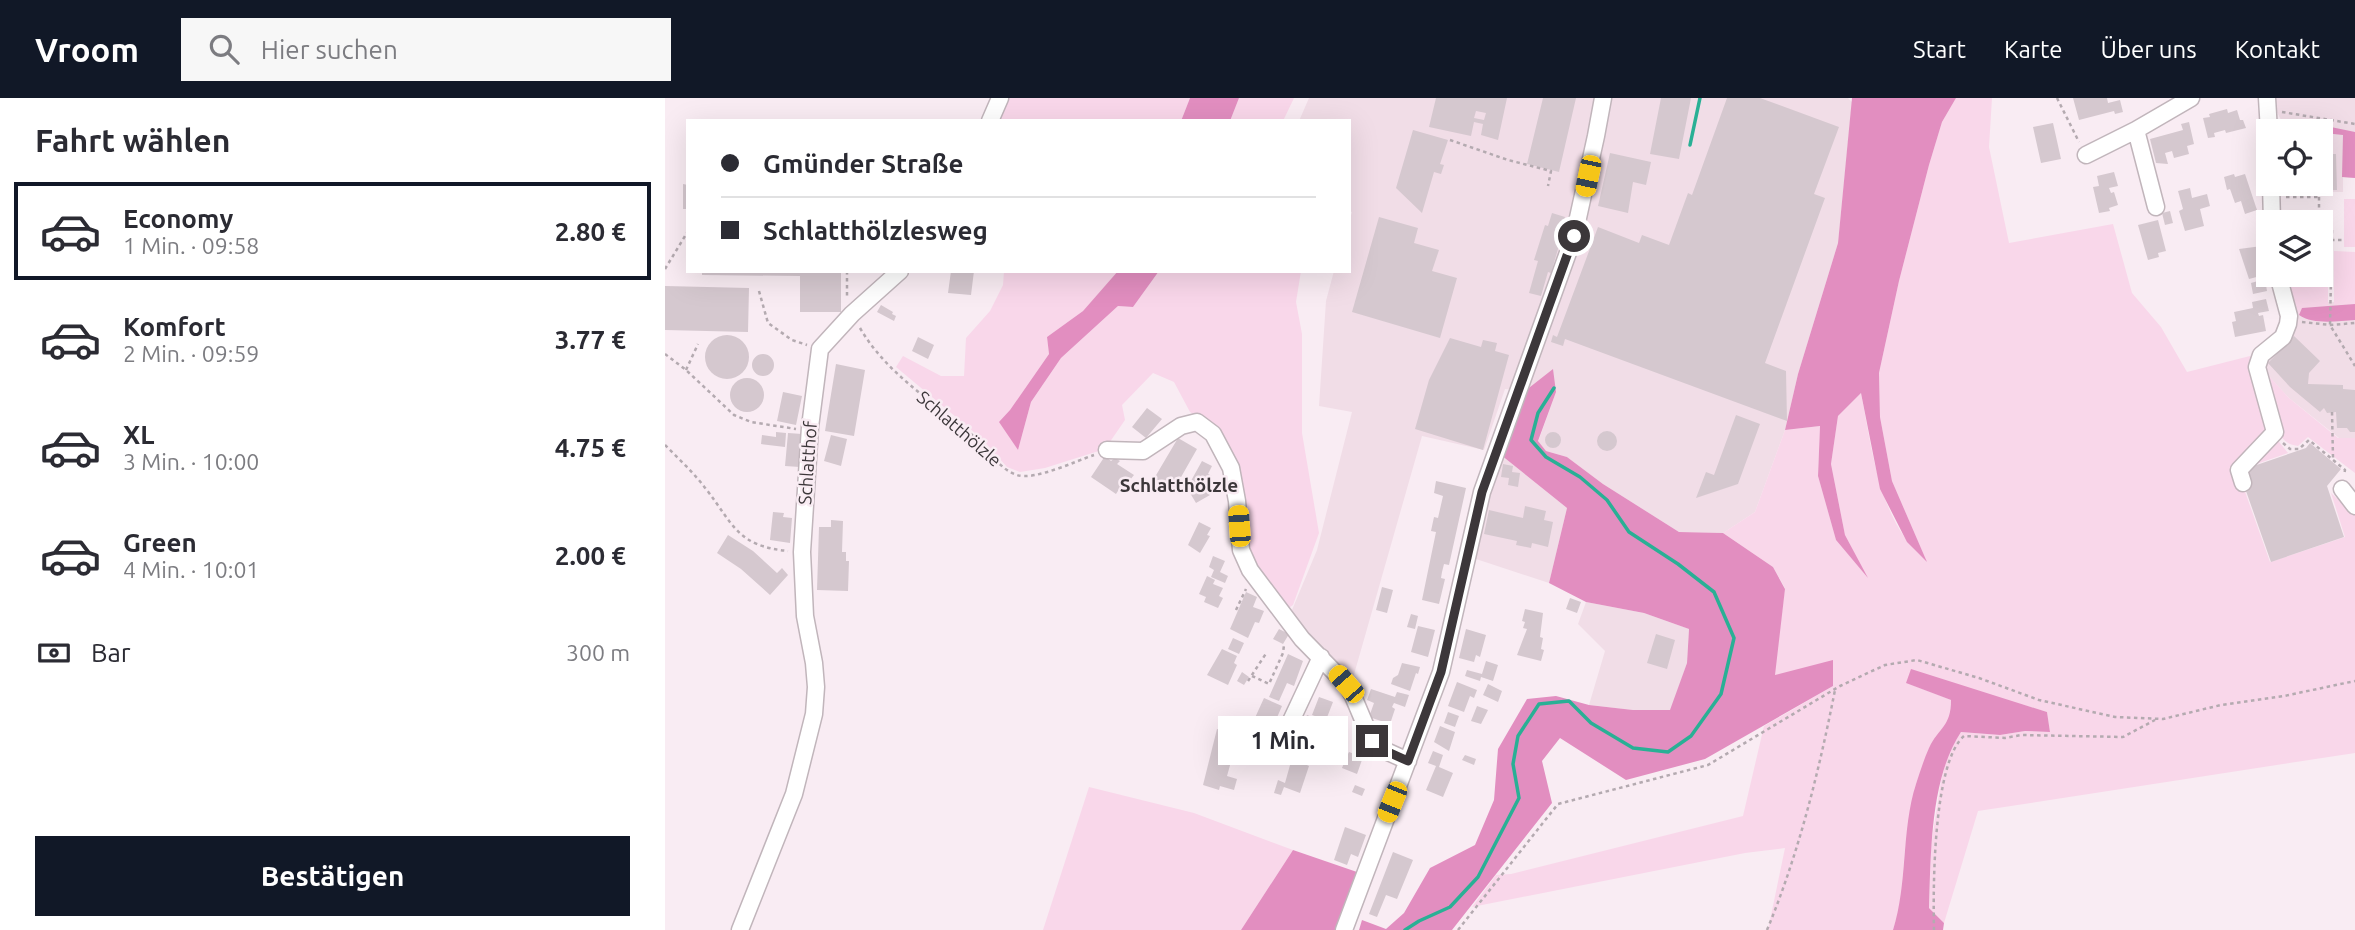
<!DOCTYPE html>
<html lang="de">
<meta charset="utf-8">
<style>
body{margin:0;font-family:Ubuntu,sans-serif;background:#f7f7f7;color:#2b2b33;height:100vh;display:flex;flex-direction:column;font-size:26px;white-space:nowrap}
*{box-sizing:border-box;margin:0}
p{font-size:23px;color:#7c7c81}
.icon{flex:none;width:38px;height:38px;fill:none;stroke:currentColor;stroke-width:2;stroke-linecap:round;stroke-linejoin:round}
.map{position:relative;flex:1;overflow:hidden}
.drawer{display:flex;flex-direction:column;background:#fff;width:665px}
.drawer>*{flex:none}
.hud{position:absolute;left:21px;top:21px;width:665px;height:154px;border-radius:0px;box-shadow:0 7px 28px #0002;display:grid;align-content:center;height:154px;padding:0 35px;background:#fff}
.controls{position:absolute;left:1591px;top:21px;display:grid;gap:14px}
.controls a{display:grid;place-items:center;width:77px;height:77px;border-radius:0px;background:#fff;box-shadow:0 7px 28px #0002;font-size:35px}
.end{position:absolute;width:32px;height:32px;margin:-16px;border:9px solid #3c373a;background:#fff;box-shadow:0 0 0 4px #fff}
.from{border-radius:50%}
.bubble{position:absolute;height:49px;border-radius:0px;background:#fff;box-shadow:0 7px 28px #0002;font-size:23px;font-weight:700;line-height:49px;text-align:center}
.car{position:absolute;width:21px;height:42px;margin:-21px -10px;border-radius:9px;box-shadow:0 0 5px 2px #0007;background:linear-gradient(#f5c518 24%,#345 0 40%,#f5c518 0 76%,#345 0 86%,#f5c518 0)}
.hud b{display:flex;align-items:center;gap:24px;height:66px;font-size:26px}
.hud b+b{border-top:2px solid #e1e1e2}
.hud i{width:18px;height:18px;background:#2b2b33}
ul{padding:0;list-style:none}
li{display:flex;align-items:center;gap:21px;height:98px;margin:0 14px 10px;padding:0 21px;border:4px solid transparent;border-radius:0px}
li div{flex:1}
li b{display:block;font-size:26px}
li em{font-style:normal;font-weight:700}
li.on{border-color:#111827}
li>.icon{width:63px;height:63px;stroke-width:1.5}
h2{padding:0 35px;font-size:32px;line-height:84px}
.pay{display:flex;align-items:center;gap:18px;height:77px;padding:0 35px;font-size:26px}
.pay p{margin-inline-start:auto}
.action{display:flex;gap:14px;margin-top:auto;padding:14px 35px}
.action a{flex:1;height:80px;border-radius:0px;background:#111827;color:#fff;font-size:28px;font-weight:700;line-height:80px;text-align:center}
header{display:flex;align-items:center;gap:42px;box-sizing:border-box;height:98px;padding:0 35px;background:#111827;color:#fff}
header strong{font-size:33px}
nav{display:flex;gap:38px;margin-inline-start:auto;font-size:24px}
.search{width:490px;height:63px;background:#f7f7f7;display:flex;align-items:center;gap:18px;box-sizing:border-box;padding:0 24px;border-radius:0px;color:#7c7c81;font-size:26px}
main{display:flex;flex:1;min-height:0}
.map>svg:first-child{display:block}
</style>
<header>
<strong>Vroom</strong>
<div class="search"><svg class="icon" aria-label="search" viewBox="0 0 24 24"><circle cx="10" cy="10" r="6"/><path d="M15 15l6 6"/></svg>Hier suchen</div>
<nav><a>Start</a><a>Karte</a><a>Über uns</a><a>Kontakt</a></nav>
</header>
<main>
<section class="drawer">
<h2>Fahrt wählen</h2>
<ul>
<li class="on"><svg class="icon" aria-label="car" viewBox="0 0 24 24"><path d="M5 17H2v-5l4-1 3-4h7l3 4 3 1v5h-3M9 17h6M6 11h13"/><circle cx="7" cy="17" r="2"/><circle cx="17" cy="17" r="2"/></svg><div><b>Economy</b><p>1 Min. · 09:58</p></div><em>2.80 €</em></li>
<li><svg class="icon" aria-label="car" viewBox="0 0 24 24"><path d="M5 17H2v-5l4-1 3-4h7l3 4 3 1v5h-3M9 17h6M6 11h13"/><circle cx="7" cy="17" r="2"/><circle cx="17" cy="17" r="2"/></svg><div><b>Komfort</b><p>2 Min. · 09:59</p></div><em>3.77 €</em></li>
<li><svg class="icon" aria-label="car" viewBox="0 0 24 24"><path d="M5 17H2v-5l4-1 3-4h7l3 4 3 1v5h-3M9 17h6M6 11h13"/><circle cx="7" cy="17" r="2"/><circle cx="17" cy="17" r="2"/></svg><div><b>XL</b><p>3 Min. · 10:00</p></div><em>4.75 €</em></li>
<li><svg class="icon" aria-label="car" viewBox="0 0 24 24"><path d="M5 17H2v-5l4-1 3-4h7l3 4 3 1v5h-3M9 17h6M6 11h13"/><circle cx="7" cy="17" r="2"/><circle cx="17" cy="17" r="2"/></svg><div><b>Green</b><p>4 Min. · 10:01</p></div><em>2.00 €</em></li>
</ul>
<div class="pay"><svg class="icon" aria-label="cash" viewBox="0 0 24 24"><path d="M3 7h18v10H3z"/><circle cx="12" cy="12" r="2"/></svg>Bar<p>300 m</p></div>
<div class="action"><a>Bestätigen</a></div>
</section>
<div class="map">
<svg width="1690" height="832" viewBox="0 0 1690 832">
<rect width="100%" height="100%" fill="#f9ecf3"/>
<path fill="#f1dde7" d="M644,0H1183L1187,4L1173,145L1133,276L1120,332L1090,414L1058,435L1014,434L938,386L902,359L881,353L873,344L891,294L840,291L819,352L757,338L686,587L642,539L627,512L652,452L687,314L654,308L661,203L669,173H684V124L687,114L684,113V23H634Z
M1608,0H1690V80L1678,79V94H1621L1620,86H1656V33H1618L1620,30L1610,10Z
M1690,203V340H1674L1624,300L1589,262L1618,235L1640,205Z
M831,353L902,410L884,485L811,461Z
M921,504L979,515L1024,531L1022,565L1006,612H968L924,607L940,553L913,526Z"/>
<path fill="#f9d7ea" d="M341,0H525L516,23H332Z
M574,0H629L618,23H565Z
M1291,0H1327L1324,49L1344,145L1448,126L1467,195L1496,229L1522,274L1585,258L1589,262L1605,331L1578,388L1605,464L1680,439L1666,395L1690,417V655L1313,713L1279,825L1264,810L1266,748L1276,683L1284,653L1296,634L1335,637L1360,633L1385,634L1382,614L1362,608L1242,585L1286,602L1285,620L1265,648L1250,689L1240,751L1235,810L1228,832H1103L1120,750L1080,755L807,809L831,777L846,776L1078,718L1099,628L1168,588L1109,577L1120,490L1108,469L1058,435L1090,414L1120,332L1155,328L1153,378L1171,442L1200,476L1180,437L1166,366L1173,318L1196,295C1207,350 1214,425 1261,462L1227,383L1215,319L1214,275L1234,183L1264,67L1277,24Z
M1679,101H1690V149H1679Z
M1656,151H1663V208L1638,210L1634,217L1628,209L1622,189L1633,187L1632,177H1656Z
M1669,153L1690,154V206L1669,207Z
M339,173H453L418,213L382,239L384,256L345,312L335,324L353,352L366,304L396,260L453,208L468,209L494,173H636L631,204L637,236V335L654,435L628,507L622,511L579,456L575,404L536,322L525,314L509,284L488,275L457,307L460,322L440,351L380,370L355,374L342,369L316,340L231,269L238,258L276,278H299L301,240L325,213L338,187Z
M1595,268L1624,300L1673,340H1690V375L1643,339L1633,348C1623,347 1619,343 1613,334Z
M1610,339L1623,355L1583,369Z
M424,689L529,715L628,752L576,832H378Z"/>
<path fill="#e28ec0" d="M525,0H574L565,23H516Z
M1187,0H1291L1277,24L1264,67L1234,183L1214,275L1215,319L1227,383L1262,464L1242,444L1215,391L1196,295L1173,318L1166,366L1180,437L1203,480L1171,442L1153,378L1155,328L1120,332L1133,276L1173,145Z
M1632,22L1690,34V80L1677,79L1678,37L1620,31Z
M453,173H494L468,209L453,208L396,260L366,304L353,352L334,324L345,312L384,256L382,239L418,213Z
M1690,206V222C1673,223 1648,227 1634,217L1637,210Z
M888,271L891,294L873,343L881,353L902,359L938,386L1014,434L1058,435L1108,469L1120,491L1110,577L1168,562V588L1040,661L961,682L895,640L877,663L887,705L787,832H694L697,822L721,831L739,815L765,770L810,747L829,702L833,651L862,601L891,598L924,607L968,612H1005L1022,565L1024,531L979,515L921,504L884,485L902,410L831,353L860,293Z
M1246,571L1382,614L1385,634L1360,633L1335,637L1296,634C1265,681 1266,755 1264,810L1279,825L1278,832H1228C1243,785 1236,733 1251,686C1255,674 1259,661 1264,650C1274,629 1286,629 1286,602L1241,585Z
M628,752L692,774L672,832H576Z"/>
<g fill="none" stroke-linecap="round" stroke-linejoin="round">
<path stroke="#29b095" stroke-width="3.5" d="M1025,47L1035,0
M740,832L754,823L785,809L813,779L854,700L848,666L853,638L874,606L904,603L926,625L968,650L1003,654L1026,638L1056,596L1069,540L1049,494L1013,466L964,434L942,402L915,379L881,359L866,342L873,315L889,290"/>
</g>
<path fill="#d5c8cf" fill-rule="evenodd" d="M771,0H842L833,42L816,37L818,26L809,24L806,38L764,29ZM811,13L821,15L819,22L809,20Z
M878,0H911L894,74L862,66Z
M996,0H1026L1014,61L985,56Z
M1062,0H1095L1174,29L1149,96L1160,100L1100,265L1121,273L1122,323L900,241L898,248L886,244L888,237L892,239L933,129L974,145L977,137L1004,147L1023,95L1027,97Z
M1408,0H1442L1443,5L1455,2L1458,14L1450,16L1449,13L1414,22Z
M1562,11L1563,15L1572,12L1575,22H1578L1581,30L1561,35L1560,32L1549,35L1550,39L1543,40L1538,20L1545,19L1544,16Z
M1524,24L1529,46L1522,48L1524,56L1509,60L1507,53L1500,55L1503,66L1491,65L1485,41L1518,32L1516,26Z
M1388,25L1396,61L1376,65L1368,29Z
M748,32L783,42L775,66L779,67L776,76L769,74L757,115L731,90Z
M945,55L986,64L981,87L968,84L963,115L933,108Z
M1656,56H1671L1672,92L1623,93V86H1656Z
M1449,74L1453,88L1444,90L1446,95L1449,94L1453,107L1444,110L1445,113L1434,115L1428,89L1434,88L1432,78Z
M1569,76L1570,79L1580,76L1592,112L1580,116L1576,103L1570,105L1565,91L1562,92L1559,79Z
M18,86L23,87V111H18Z
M1525,90L1527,100L1542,96L1545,108L1535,111L1539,128L1520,133L1514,113L1518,111L1513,93Z
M1505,113L1508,125L1500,127L1497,115Z
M887,115L900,119L896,133L898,134L886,175L883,174L876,198L864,195L873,163L869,162L880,127L883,128Z
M714,119L753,130L749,145L774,152L767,173L792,180L775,240L687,214Z
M1493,122L1501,153L1493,155L1494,159L1483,162L1473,127Z
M1597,148L1603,176L1584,181L1574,151Z
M37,173H176V214H135V178L37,177Z
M286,173H309L306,197L283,195Z
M1600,181L1602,193L1588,196L1586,185Z
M0,188L84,190L83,234L0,232Z
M1601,201L1604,213L1593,215L1594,218L1598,217L1601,233L1570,239L1567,224L1571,223L1569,214L1588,210L1587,204Z
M216,207L228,214L227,216L231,218L229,223L212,214Z
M40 259a22 22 0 1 1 44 0a22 22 0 1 1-44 0Z
M1629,238L1655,263L1644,275L1643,286L1678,287V291L1690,292V334H1685L1682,330H1672L1671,314L1662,315L1659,310L1655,314L1625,289L1603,265Z
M253,239L269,247L263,261L247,253Z
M785,240L816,249L818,242L832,245L830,253L844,257L818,352L750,331L764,282Z
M87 267a11 11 0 1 1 22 0a11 11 0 1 1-22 0Z
M171,266L200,272L189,338L160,333Z
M65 297a17 17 0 1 1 34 0a17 17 0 1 1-34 0Z
M118,294L137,298L131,327L112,323Z
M482,310L497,321L481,340L467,329Z
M1071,317L1095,326L1073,386L1031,400L1041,374L1049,377Z
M932 343a10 10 0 1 1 20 0a10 10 0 1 1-20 0Z
M880 342a8 8 0 1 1 16 0a8 8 0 1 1-16 0Z
M111,334L121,335L120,349L96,346L97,337L111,339Z
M123,335L137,336L135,369L120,368Z
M166,337L182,341L176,368L159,363Z
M513,340L532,351L507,395L487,384Z
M1645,345L1676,371L1662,388L1679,439L1606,464L1574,373L1641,350Z
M440,358L446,363L450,360L455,363L452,366L469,377L465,382L462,379L451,396L426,379Z
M537,363L547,368L543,376L547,378L540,390L545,397L531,405L522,390Z
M838,366L848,368L847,374L855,375L853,389L843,387L844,380L836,379Z
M771,383L801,390L784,467L779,466L777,474L776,480L780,481L774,506L757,502L771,434L766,433L769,419L773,420L778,398L769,395Z
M860,408L881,413L879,422L888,424L883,449L867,445L866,450L851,447L852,443L819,436L824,412L858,420Z
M108,414L119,415L118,419L127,420L125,445L105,442Z
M166,422L178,423L177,454H181V463H184L183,493L152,492L154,429H166Z
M534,424L546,430L542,437L545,438L535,455L523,447Z
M63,437L88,453L112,475L117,470L123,477L105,497L76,471L52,455Z
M548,458L560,463L555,474L563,478L560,485L546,479L549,472L544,469Z
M542,478L550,482L548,486L558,490L554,498L558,500L553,510L539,504L541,499L534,496Z
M717,489L728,492L722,515L711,512Z
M581,494L592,499L588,509L599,513L594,525L590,524L583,540L565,531Z
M905,500L916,504L912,515L901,511Z
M860,511L878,515L875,539L878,540L876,551L879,552L876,563L852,557L862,531L858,530L860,524L857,523Z
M746,516L753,518L750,531L742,529Z
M753,528L770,532L763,559L746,554Z
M614,531L624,536L618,546L608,541Z
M801,531L821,537L815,559L811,557L809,564L794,560Z
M991,536L1010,542L1002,571L982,565Z
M568,540L579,545L574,556L563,551Z
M557,551L572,558L569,565L572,567L563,587L542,577Z
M623,556L638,563L629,588L622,585L614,603L604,599Z
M821,563L833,567L828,583L816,579L815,583L800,578L802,572L817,576Z
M737,565L755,569L753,576L751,575L745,593L726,586L728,580L733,577Z
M577,574L584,579L579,587L572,583Z
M792,584L812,592L809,600L805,598L799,614L783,608Z
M823,586L837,593L833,604L818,597Z
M706,591L730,599L732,594L744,597L740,609L729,605L727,609L730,611L725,626L704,619L709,605L702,602Z
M654,599L668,604L661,622L647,617Z
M599,600L617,608L607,631L589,622Z
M812,608L823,612L816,626L806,623Z
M783,614L794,618L790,629L779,625Z
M642,617L647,619L642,630L637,628Z
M588,627L601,633L596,645L582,638Z
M775,628L790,634L784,653L769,644Z
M552,631L564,634L562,651L569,653L562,678L572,681L569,692L555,688L554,692L538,687Z
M768,653L778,657L774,669L788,675L778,699L761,692L771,668L763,665Z
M684,654L698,659L692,676L677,670L679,665L676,663L679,655L683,656Z
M800,657L811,661L809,667L797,662Z
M627,660L644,668L635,695L619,689L616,697L609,695L613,682L620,685Z
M690,687L700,691L697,698L687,694Z
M680,729L701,737L693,759L686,756L682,767L669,762Z
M728,754L748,762L732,801L721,797L712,819L704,816Z"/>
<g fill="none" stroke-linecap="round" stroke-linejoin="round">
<g stroke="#c1b5bb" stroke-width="19">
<path id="minor" d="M1602,0L1604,33
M325,23L335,0
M1471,32L1491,109
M1421,57L1471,32L1526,0
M1606,86L1607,124
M442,352L478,353L516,328L532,324L548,336L566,370L572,403L576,452L585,472L637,541L681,586L688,598L707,643L712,649L743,663
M1578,385L1574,372L1610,334L1592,269L1596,257L1618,239L1623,226L1624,218L1613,177
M1677,391L1690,408
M611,655L656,559
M75,832L129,696L149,616L151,589L149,565L140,518L137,454L145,329L155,251L187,216L235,173
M679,832L776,574L817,394L909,138L931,38L938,0"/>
</g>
<path stroke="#b4aab0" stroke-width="2.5" stroke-dasharray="3.5 3.5" stroke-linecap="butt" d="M1392,0L1414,44
M1617,14L1690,26
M785,42L843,62L886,73L883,88
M1654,92V124
M1621,99H1654
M1621,115L1624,124
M1667,132L1665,227L1690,268
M1666,142H1679
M0,171L23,133
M182,173V201
M94,193L103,225L127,242L142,247
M1637,224L1665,227L1690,225
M195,230C223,278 271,305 312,341C324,352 335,372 352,377C369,383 411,363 429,357
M0,256L21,272L69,317L86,324L131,331
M21,272L33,246
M1667,314L1668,360
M1618,345L1625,351H1634L1644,342L1680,372L1679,377
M0,347C14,361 29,375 41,391C69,427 72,448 123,453
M571,512L581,491
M587,578L604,586L618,555L619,547
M583,583L602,554
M793,832L893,706L1043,667L1175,588L1220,567L1252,562L1314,580L1374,602L1450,619L1498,621L1556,607L1619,598L1690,583
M1102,832C1134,755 1154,673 1170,592
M1269,832C1268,790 1268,665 1299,638L1340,640L1356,637L1458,639L1490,622"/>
<use href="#minor" stroke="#fff" stroke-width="16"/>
</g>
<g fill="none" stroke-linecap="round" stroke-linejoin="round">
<path stroke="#3c373a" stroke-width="9" d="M707,643L712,649L743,663L776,574L817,394L909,138"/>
</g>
<g text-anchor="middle" stroke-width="5" stroke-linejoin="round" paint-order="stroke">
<g font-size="18" fill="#3c373a" stroke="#f9ecf3">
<text transform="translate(294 331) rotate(41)" y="6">Schlatthölzle</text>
<text transform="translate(143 365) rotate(-86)" y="6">Schlatthof</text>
</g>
<g font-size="19" font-weight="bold" fill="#3c373a" stroke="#f9ecf3">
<text x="514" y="394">Schlatthölzle</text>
</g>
</g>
</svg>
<div class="controls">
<a><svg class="icon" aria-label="locate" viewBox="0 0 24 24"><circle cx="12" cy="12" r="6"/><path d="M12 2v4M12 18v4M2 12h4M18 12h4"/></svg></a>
<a><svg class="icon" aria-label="layers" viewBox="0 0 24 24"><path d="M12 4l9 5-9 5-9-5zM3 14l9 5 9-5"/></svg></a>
</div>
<i class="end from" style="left:909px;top:138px"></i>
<i class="end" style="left:707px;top:643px"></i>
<div class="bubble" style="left:553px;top:618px;width:130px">1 Min.</div>
<i class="car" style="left:923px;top:78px;rotate:192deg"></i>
<i class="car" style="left:574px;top:428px;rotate:356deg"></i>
<i class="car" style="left:681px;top:586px;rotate:319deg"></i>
<i class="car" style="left:727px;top:704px;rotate:202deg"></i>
<div class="hud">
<b><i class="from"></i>Gmünder Straße</b>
<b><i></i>Schlatthölzlesweg</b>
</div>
</div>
</main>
